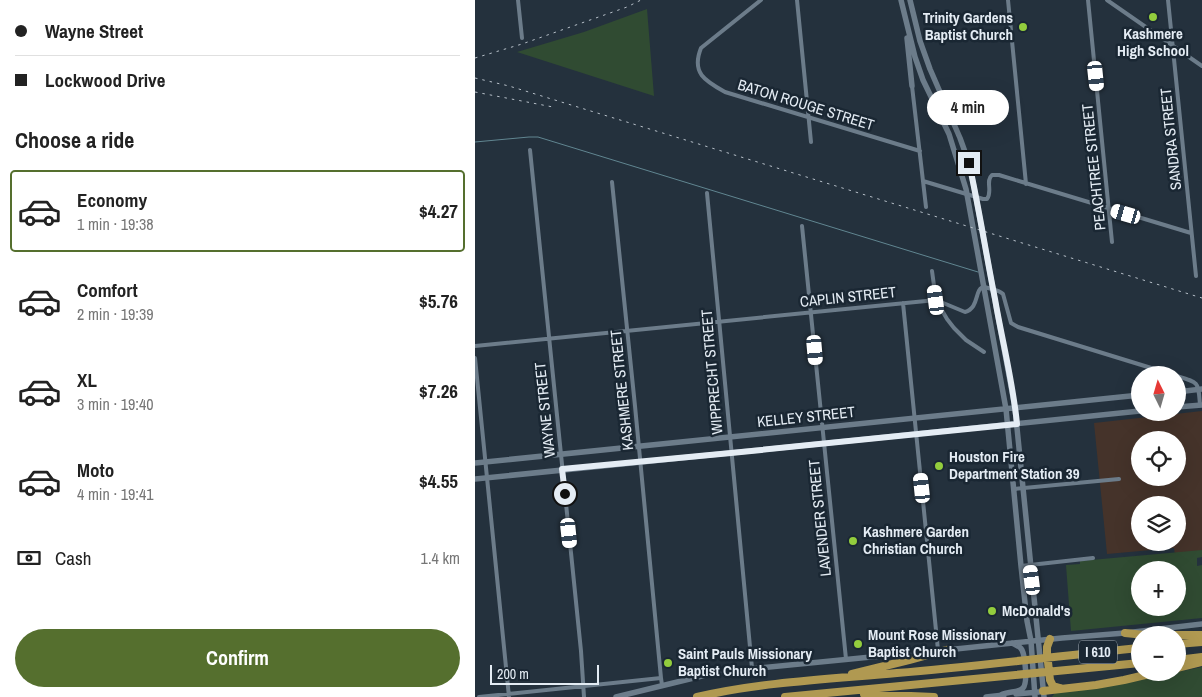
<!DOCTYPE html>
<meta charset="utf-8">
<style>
body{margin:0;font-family:"Archivo Narrow",sans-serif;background:#f2f2f2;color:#222;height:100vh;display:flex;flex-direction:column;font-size:19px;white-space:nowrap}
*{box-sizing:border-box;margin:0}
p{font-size:16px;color:#767676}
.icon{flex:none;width:28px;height:28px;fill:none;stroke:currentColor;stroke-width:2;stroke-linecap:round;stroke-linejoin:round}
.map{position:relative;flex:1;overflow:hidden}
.sheet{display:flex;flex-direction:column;background:#fff;width:475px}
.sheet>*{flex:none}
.top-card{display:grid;align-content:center;height:110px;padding:0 15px;background:#fff}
.needle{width:32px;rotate:355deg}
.buttons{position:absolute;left:656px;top:366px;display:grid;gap:10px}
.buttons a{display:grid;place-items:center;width:55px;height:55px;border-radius:50%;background:#fff;box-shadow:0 5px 20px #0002;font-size:25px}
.scale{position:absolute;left:15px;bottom:12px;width:109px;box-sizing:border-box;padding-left:5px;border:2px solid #e4ecf4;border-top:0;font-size:14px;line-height:18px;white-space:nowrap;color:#e4ecf4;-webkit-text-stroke:4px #1a2733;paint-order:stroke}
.end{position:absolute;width:22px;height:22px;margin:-11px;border:6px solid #e4ecf4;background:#111;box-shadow:0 0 0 2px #111}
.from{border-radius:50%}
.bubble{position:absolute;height:35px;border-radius:18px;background:#fff;box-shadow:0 5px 20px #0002;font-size:16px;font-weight:800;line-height:35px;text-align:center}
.car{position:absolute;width:15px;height:30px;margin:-15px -8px;border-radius:6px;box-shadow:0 0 4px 1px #0007;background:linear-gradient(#fff 24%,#345 0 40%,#fff 0 76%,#345 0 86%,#fff 0)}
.top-card b{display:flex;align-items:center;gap:18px;height:48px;font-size:19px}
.top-card b+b{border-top:1px solid #e0e0e0}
.top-card i{width:12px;height:12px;background:#222}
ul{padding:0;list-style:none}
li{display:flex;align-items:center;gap:15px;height:82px;margin:0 10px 8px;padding:0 5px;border:2px solid transparent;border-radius:5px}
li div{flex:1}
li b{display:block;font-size:19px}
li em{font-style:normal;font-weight:800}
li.active{border-color:#556f2e}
li>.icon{width:45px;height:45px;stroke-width:1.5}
h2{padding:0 15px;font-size:22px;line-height:60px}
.pay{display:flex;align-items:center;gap:12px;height:55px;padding:0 15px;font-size:19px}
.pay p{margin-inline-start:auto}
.button{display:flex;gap:10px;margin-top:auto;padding:10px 15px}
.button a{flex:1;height:58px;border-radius:30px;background:#556f2e;color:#fff;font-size:20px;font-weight:800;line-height:58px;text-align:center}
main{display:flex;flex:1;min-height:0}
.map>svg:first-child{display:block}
</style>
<main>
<section class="sheet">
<div class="top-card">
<b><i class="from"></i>Wayne Street</b>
<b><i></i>Lockwood Drive</b>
</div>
<h2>Choose a ride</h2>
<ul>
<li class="active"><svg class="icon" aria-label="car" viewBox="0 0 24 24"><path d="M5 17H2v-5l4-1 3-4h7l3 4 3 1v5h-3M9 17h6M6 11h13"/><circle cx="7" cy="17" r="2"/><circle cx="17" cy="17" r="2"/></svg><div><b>Economy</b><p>1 min · 19:38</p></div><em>$4.27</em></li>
<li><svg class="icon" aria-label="car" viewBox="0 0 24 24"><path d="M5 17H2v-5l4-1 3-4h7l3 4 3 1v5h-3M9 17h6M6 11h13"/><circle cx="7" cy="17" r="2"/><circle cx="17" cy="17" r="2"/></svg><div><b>Comfort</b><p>2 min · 19:39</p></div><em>$5.76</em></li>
<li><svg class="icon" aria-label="car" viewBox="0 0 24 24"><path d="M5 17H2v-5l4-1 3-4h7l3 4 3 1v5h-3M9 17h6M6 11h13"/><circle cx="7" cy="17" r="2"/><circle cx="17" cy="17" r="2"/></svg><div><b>XL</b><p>3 min · 19:40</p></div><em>$7.26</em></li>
<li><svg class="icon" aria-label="car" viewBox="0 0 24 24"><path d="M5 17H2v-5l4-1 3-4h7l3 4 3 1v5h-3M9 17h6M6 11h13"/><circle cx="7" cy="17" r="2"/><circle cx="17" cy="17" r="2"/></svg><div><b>Moto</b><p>4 min · 19:41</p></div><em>$4.55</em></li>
</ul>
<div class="pay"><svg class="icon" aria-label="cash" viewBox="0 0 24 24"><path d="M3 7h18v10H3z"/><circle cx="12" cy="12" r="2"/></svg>Cash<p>1.4 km</p></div>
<div class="button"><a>Confirm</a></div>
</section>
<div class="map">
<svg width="727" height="697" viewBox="0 0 727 697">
<rect width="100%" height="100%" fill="#24313d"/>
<path fill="#45332a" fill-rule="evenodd" d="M727,411V552L700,555L699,548L632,554L619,423ZM665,440H702V478H665ZM665,505H702V542H665Z"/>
<path fill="#304b32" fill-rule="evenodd" d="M172,9L179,96L42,52L109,32Z
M727,550V557L722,558V566L727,565V618L596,631L591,565L605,564V561ZM665,570H702V608H665Z
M727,667V697H577L580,693L629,687Z"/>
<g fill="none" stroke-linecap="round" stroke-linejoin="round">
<path stroke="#618691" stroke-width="1" d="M0,142L54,137H63L503,272"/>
<path stroke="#6c7c8a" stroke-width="4" d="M43,0L47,38
M286,0L226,48C216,73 230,81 250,92L445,151
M322,0L336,142
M533,0L551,184
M613,0L637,242
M632,0L727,66
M693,0L721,276
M437,86L451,207
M55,150L106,651L109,697
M448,181L508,199H512C518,191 510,181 517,175H524L716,233
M137,182L160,406L186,678L187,685
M232,193L277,668
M327,226L371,659
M457,271L461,300L472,319L479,328L491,340L509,352
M428,303L463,650
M0,346L461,300L490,312C505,308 499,288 509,287C510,287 516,289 517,289C521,290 525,291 528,294L536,323L543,327L699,375
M0,358L34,697
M702,376C725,383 723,382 725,405
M539,489L644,479
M546,566L618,558
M4,697L186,678"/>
<path stroke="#6c7c8a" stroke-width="5.5" d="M426,0L440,57L448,80L474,134L491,189L531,409L546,566L552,621L556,641L560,697
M435,0L445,41L455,69L485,138L494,163L500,192L540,408L569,697
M432,38L437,86
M702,392L727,389
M702,407L727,405
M0,463L665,395
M0,479L665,411
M471,650L587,638L650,633L727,624
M541,694L564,692
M526,695C533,691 544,693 548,688C553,683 550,656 547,650C545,646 541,645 537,643
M141,697L231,675L255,671L457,651
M511,697L529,695"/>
<path stroke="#b09951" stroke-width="8" d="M650,633L670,635H727
M575,639L572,647V653L575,680L578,686L585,688
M702,644L727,642
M702,660L727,657
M702,668L727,662
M377,674L434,660L475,649
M568,691L621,685L649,680L683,672
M389,694L459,697
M222,697C287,682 356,679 422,673C503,666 584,656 665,648
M310,697L665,663"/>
<path stroke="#b7c0c9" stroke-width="1" stroke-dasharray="2.5 5" stroke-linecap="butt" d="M0,58L47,44L152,7L166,0
M0,78L34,86L727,298
M0,92L78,107"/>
</g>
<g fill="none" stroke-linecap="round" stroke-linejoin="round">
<path stroke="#e4ecf4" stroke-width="6" d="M90,494L87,469L256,453L542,424C538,382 527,340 520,299C511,254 504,208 494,163"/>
</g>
<g fill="#93cd3d" stroke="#1a2733" stroke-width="2">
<circle cx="678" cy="17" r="5"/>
<circle cx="548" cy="27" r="5"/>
<circle cx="464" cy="466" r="5"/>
<circle cx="378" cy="541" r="5"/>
<circle cx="517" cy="611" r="5"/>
<circle cx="383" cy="644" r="5"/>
<circle cx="193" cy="663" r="5"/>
</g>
<g text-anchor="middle" stroke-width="5" stroke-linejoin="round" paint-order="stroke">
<rect fill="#1a2733" stroke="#a7b1ba" stroke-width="1" x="604" y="640.5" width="38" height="23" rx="4"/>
<g font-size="14" font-weight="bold" fill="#e4ecf4">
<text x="623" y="657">I 610</text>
</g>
<g font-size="15" font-weight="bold" fill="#e4ecf4" stroke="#1a2733" text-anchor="start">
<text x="538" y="23" text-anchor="end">Trinity Gardens<tspan x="538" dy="17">Baptist Church</tspan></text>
<text x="678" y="39" text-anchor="middle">Kashmere<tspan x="678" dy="17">High School</tspan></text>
<text x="474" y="462">Houston Fire<tspan x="474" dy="17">Department Station 39</tspan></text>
<text x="388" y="537">Kashmere Garden<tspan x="388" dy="17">Christian Church</tspan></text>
<text x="527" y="616">McDonald's</text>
<text x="393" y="640">Mount Rose Missionary<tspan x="393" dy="17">Baptist Church</tspan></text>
<text x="203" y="659">Saint Pauls Missionary<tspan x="203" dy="17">Baptist Church</tspan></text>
</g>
<g font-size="15" fill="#e4ecf4" stroke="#1a2733">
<text transform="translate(331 105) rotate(17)" y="5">BATON ROUGE STREET</text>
<text transform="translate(696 139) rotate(-96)" y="5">SANDRA STREET</text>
<text transform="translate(619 167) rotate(-96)" y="5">PEACHTREE STREET</text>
<text transform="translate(373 297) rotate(-6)" y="5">CAPLIN STREET</text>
<text transform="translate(237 372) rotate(-95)" y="5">WIPPRECHT STREET</text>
<text transform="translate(147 390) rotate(-96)" y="5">KASHMERE STREET</text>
<text transform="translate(70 410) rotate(-96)" y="5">WAYNE STREET</text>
<text transform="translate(331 417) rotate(-6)" y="5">KELLEY STREET</text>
<text transform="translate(345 518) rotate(-96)" y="5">LAVENDER STREET</text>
</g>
</g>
</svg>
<div class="buttons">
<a><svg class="needle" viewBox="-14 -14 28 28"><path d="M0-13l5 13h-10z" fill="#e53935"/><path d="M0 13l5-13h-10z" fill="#767676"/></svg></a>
<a><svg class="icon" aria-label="locate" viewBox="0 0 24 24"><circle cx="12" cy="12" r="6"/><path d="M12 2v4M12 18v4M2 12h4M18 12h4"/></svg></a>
<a><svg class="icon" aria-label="layers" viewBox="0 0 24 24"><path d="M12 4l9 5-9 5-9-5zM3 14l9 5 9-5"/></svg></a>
<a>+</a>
<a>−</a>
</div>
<div class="scale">200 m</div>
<i class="end from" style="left:90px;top:494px"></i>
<i class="end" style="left:494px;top:163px"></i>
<div class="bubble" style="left:452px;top:90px;width:82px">4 min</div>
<i class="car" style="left:621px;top:76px;rotate:174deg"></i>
<i class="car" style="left:651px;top:214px;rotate:286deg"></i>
<i class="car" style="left:461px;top:300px;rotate:353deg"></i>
<i class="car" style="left:340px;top:350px;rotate:175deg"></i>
<i class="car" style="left:447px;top:488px;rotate:354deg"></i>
<i class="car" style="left:94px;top:533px;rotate:174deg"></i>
<i class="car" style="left:557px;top:580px;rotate:353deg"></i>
</div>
</main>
